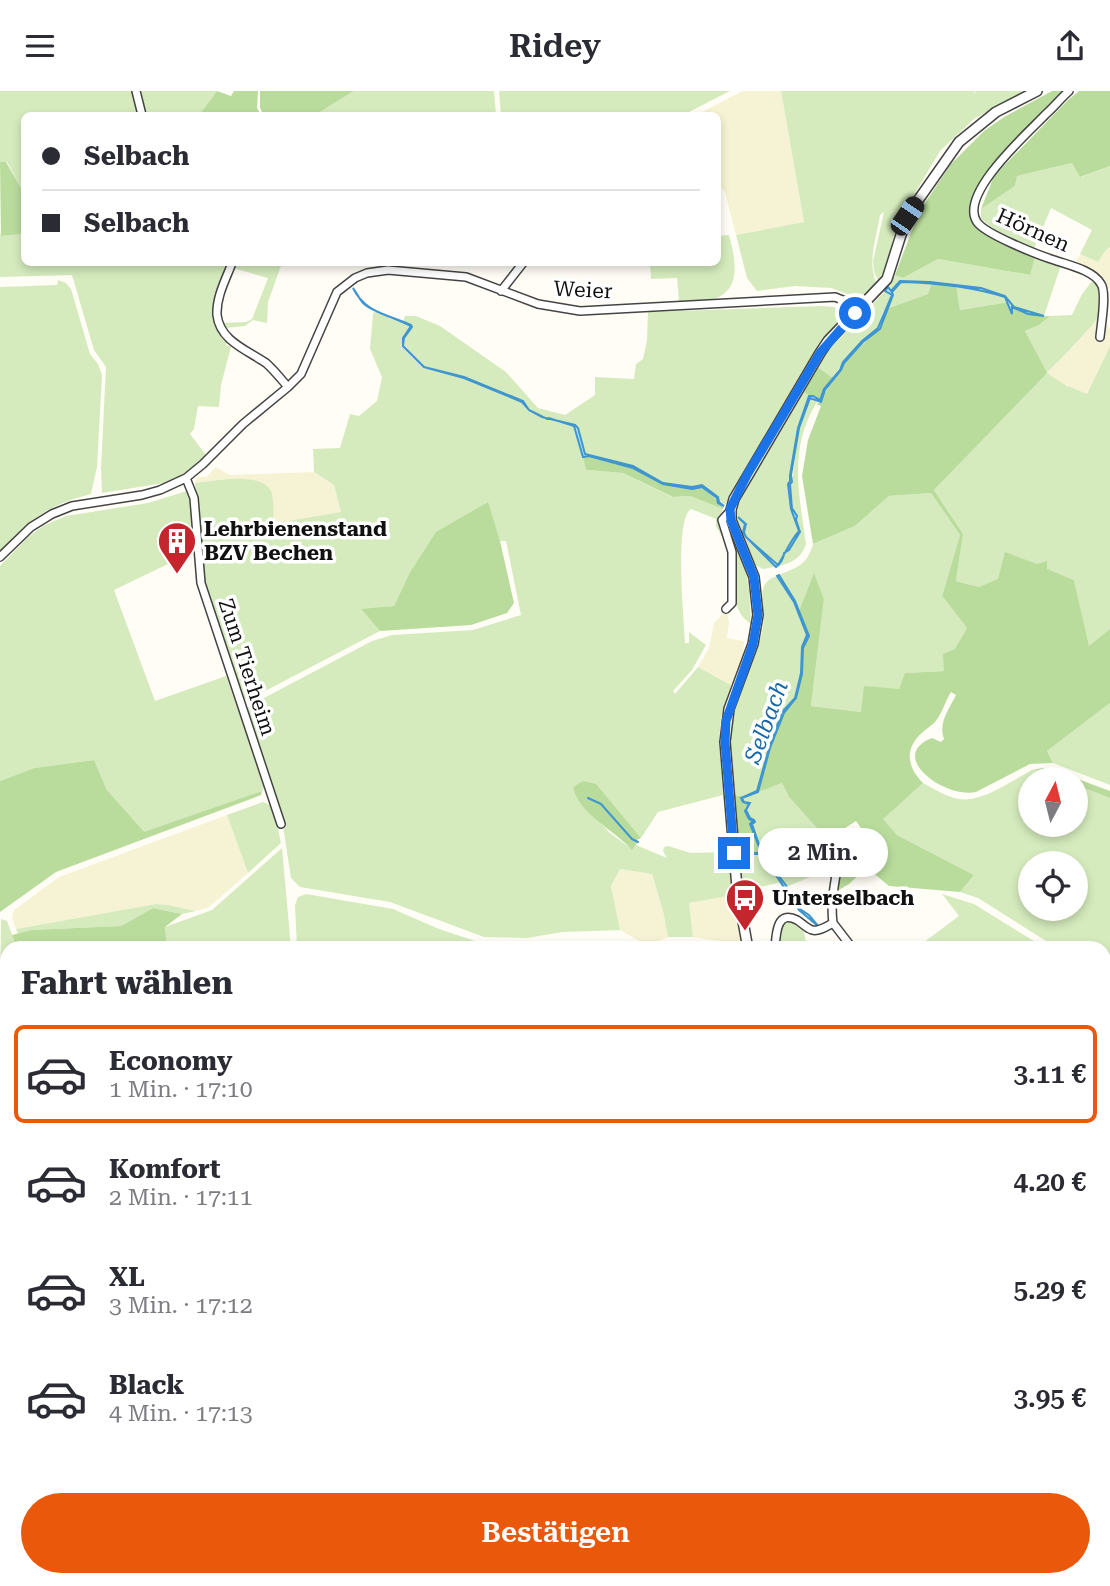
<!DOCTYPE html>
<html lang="de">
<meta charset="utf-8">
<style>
body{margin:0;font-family:"Roboto Serif",serif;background:#f7f7f7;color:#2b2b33;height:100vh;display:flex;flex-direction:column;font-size:26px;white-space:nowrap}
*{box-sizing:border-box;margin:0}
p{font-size:23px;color:#7c7c81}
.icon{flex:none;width:38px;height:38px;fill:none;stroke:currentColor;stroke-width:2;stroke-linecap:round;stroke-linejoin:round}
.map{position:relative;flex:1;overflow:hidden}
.panel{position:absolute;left:0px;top:850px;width:1111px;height:646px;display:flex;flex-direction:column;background:#fff;border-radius:21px 21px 0 0;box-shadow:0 4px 10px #0003}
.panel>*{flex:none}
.guide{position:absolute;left:21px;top:21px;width:700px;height:154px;border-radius:10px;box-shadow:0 4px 10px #0003;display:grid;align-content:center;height:154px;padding:0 21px;background:#fff}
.needle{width:46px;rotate:7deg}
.controls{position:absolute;left:1018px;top:676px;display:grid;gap:14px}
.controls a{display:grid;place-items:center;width:70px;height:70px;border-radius:50%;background:#fff;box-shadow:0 4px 10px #0003;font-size:35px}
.end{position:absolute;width:32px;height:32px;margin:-16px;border:9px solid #1a73e8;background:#fff;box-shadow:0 0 0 4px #fff}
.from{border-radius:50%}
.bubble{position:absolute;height:49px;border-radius:24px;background:#fff;box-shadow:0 4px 10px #0003;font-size:23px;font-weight:600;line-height:49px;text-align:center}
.car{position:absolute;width:21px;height:42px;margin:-21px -10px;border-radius:9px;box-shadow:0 0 5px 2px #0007;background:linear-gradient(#222 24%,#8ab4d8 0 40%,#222 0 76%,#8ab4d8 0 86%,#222 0)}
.guide b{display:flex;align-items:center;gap:24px;height:66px;font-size:26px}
.guide b+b{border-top:2px solid #e1e1e2}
.guide i{width:18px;height:18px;background:#2b2b33}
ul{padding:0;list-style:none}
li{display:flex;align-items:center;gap:21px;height:98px;margin:0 14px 10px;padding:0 7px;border:4px solid transparent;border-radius:10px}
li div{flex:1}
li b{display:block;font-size:26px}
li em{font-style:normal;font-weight:600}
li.on{border-color:#ea580c}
li>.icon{width:63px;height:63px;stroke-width:1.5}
h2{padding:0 21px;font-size:32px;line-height:84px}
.primary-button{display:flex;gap:14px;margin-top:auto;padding:14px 21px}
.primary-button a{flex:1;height:80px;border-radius:42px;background:#ea580c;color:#fff;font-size:28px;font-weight:600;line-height:80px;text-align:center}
header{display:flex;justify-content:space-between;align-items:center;height:91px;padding:0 21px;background:#fff;font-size:32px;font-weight:600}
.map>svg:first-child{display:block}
</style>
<header><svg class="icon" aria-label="menu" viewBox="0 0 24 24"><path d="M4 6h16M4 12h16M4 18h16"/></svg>Ridey<svg class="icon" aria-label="share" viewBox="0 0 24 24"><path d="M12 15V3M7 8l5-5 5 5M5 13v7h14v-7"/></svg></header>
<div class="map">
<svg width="1110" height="1495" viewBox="0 0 1110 1495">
<rect width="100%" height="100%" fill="#fffdf5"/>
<path fill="#f6f3d4" d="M743,0H781L804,131L736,144L725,101L718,93V24H696Z
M1110,156V199L1099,186L1075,174L1080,163L1098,171L1106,159Z
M1099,225H1105V233L1110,237V255L1087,303L1070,295L1068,297L1047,282Z
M216,376L230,384L314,381L334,394L341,421L284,433L274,431L272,402L223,388L195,392L197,386H206Z
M727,519L729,532L727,547L744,550L743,564L731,594L698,576L709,557L714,532Z
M227,724L248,782L209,816L196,820L168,814L156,813L16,838L12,827L14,819L59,786Z
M620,778L652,783L663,820L668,846L652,853L641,851L620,839L611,795Z
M734,804L742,849L736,851L717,850L693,846L689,812Z"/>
<path fill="#d5ebbd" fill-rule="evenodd" d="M0,0H132L138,24H24V102L7,71H0Z
M140,0H217L199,24H145Z
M354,0H494L496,24H315Z
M499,0H730L683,24H501Z
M781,0H975L972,5L976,0H1024L974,28L940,60L902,124L894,143L887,177L878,189L874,181L873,170L884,121L880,124C877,145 867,171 876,191L867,203L850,204L831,197L795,195L757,200L747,187L736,144L804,131Z
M1072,72L1081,86L1110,75V156L1106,159L1098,171L1080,163L1092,139L1051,117L1033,160L996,140L981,128V118L1015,95L1017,85Z
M0,141L1,145L24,143V172H229L215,222L227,250L226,254L231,256L221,294L219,316L198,315L194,338L190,343L206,364L193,376L170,391L102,402L101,377L106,276L94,259L72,184L0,186Z
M729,144C735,166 743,200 713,208C703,211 690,210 679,210L677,187L651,188L650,172H718V145Z
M1035,166L1061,174L1044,225L1014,216L1005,205L983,199L1005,206L1009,211L960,219L956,194L933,191L928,203L886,218L891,209L883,221L878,237L862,250L843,271L833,287L816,275L824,264L885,200L892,204L888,196L895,184L903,187L938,168L1029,184Z
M234,172H282L268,211L267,232L253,229L245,235L225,237L223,232L246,231L252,228L268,187L233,177Z
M58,189L66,192L71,198L90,263L98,273L102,284L97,376L91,403C48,414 30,428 0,460V196L57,194Z
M1093,189C1102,196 1103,213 1099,224C1095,234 1056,272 1047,282L1068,296L1069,295L1087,303L1110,255V538L1089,556L1074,489L1046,478L1047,471L979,496L956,490L963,443L934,399L1046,282L1025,240L1039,234L1050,225L1072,224L1082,203Z
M822,215L835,216L840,225L838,230L816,259L725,414L702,395L692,396L663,392L652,388L633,375L585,363L578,338L586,379L623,382L672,406L690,405L723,418L719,430L727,453L716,436V428L691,418C674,428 684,529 685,552H689V541L706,554L692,579L673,600L675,603L698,576L731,594L721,628L719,650L723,704L658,721L641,747L602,701L584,690L573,696L586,717L610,742L632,758L636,754L667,767L663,760L664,756L668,755L691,762L729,761L734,804L689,812L693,846H668L663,820L652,783L620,778L611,795L620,839L563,841L527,847L484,846L390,811L300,796L291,787L281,722L246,622L249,615L372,550L392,544L473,539L521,524L506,450H500L487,411L409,483L394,515L362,519L380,540L248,609L240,606L204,493L195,392C213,390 266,379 272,403C274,412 273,422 274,431L277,432L341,421L334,394L314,381L313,358L340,357L350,323L359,325L377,310L382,286L370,258L373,223L376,219L390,228L403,231L405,225H416L440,235L506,281L538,317L565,324L595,304V286L634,288L636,273L643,268L647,249L648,221Z
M801,300L811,305L809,306L798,337L790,384L791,390L788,393L791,418L795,429L790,393L792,391L799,337L810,307L812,306L817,311C788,358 799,402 806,453C800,473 780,475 763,478L755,474L736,425L739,411L744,398Z
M187,400L191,411L195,460L114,499L155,610L226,585L265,694L262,700L144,742L107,699L94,669L34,677L0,690V475L28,446L43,435L66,425L148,412Z
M931,402L960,444L942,505L967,537L944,580L906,582L899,598L861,621L811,615L824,508L814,483L799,520L779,484C798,476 807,474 813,453L855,435L889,405Z
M726,436L745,477L749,498L751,533C741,527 737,517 734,506Z
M777,485L794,511L807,544L804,549L801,583L795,607L773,644L757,700L755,701L782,692L789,706L825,746L827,779L786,796L781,791L742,801L739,770L743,766L763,763L752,733L754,729L750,727L746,719L750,712L744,710L742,705L733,704C731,681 728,657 731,634C736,599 757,570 763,536C766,516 753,492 777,485Z
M1110,612V694L1053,672L1047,660Z
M1032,679H1042L1060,688H1031V733H1076V694L1110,707V870L1104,872V858L1057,857L978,807L960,801L974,784L897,744L882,728L923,692C934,698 947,706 959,708C981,712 1013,689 1032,679ZM1031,772H1076V817H1031Z
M263,711L273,715L281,752L248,782L227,724Z
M282,757L291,857H167L165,836L212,819Z
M306,803L393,818L439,838L496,857H297L295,814L298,806Z
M942,803L974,813L1045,857H916L959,825Z
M156,813L168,814L196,820L182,823L153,817L121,835L31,839L18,843L16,838Z
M1,828L7,830L17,857L7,858V954L0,949Z
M789,829C804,833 805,844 807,857L777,858L778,841L783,832Z
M1110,877V1153L1104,1154V879Z
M7,1365V1443H4L0,1456V1370Z
M381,1489H528L526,1495H379Z
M534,1489H633L631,1495H532Z"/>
<path fill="#b9dc9c" d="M217,0L231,5L234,0H258L257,17L261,24H199Z
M260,0H354L315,24H263L260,16Z
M1052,0H1063C1039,29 954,94 976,135L1035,166L1030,184L938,168L903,187L895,184L919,121L951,73L984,40L1004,26Z
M1079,0H1110V75L1080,86L1072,72L1017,85L1015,95L981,118L994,85L1068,9Z
M0,71H6L24,102V143L1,145Z
M932,192L956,194L960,219L1009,211C1017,222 1037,226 1050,225L1039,234L1025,240L1047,282L934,399L963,443L956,490L979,496L998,488L1005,461L1037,473L1047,470V478L1074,489L1089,555L1110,538V612L1047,660L1053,672L1030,673L976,701C945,708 886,665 932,647L941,651L944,648C938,632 949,618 956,604L951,601C946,609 943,619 938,627C933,635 923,639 917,647C904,663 910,679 923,692L883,728L897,744L974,784L960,801L889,795L866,776L857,765L863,740L856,730L839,741L840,765L837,775L827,779L825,746L789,706L782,692L758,701C765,677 773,642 784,621C787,616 792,614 795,609C805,589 797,562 809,544L799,520L814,482L824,508L811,615L861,621L864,595L899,598L905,582L944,580L943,563L955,558L967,537L942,505L960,444L931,402L889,405L855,435L813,453L802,385L808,349L821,315L816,313L821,311C826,296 838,286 844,272L882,234L886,218L928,203Z
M816,275L833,287L818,309L801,300Z
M589,365L633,377L662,393L692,398L702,396L724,415L723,418L690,405L673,406L623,382L586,379L583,366Z
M488,411L500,450L514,512L507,522L471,534L380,540L361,518L394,515L409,483L436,441Z
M94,669L107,699L144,741L262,700L261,704L56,781L0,821V690L34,677Z
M1043,677L1051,678L1110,700V707L1076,694V688H1060L1042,679H1032Z
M583,690L596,693L641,747L637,749L638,751L632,759C615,739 579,724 573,696Z
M733,704L742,705L743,711L749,713L745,717L749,728L753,730L750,734L761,762L742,765L739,769Z
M844,756L863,780L849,793L837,800L845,765Z
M153,817L182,823L165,836L167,857H17L12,844L31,839L121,835Z
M7,997V1225L1,1226L0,1006Z
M1110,1157V1241L1104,1248V1158Z
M0,1232H7V1365L0,1370Z
M1110,1350V1495H828L831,1491L847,1489H1104V1356Z
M697,1489H793L790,1495H696Z"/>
<path fill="#b9e0f7" stroke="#3f96cf" stroke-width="2" d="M900,190L930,191L981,197L1005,205L1014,216L1044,225L1028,223L1012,216V223L1005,206C970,195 936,192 901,191L892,201L893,204L880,238L863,251L844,272L841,279L825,299L821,311L810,307L799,337L791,384L792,391L790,393L792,417L797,425L796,429L800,441L789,459L784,462C784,467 780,474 776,476L746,446L743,441L745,433L738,426L746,433L744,441L746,446L778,474C785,463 790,450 799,440L791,418L788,393L790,390V384L798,337L809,305H813L820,309L824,298L840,279L843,271L862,250L878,237L892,204L885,200L888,196L891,200Z
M353,197C357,202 359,208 363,212C373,222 399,228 411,234L412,236L404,247L403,255L424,276L464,286L523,310L529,319L542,326L575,334L578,337L585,363L633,375L663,392L692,396L702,394L718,406L719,411L724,415L718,412L717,407L702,396L692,398L663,393L633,377L589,365L583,366L574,335L549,327L547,328L529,319L522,311L464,287L424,276L403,255V247L411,235C388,223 365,222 353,197Z
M779,484L795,510L809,545L803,557L802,583L796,607L784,622L770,657L758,701L742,707L744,711L750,712L746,719L750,727L754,729L755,731L752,733L762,762L793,804L800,818L809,824L819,836L799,819L762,763H751L739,770L742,765L761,761L750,733L753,730L749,728L745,720L749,713L743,711L741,707L757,700L769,657L782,621L795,607L801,582L802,556L807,544L794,511L777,485Z"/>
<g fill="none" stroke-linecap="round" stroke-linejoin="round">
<path stroke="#3f96cf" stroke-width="2" d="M588,707L601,713L632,748L638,751
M1104,1352L1110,1347
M826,1495L830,1489"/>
<g stroke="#444" stroke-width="10">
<path id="minor" d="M136,0L142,24
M1069,0C1061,7 1054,16 1046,23C1029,41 958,103 977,131C985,143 1038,164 1054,169C1068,174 1093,179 1101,193C1107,202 1101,234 1100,246
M232,172C226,188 216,206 217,224C220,250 247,259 266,272C274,279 281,288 288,296
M501,200L523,172
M186,387L194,407L201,492L281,733
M0,466L31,436L52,423L72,415L142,404L160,399L186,387L203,373L243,333L288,296L301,283L337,201L355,187L367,182L388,179L466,186L538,213L580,220L835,206L845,210L855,222
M726,518L732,512V461L722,429L731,419
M833,832L853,858
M775,858C776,845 776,818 797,829C802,832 806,837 812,839C819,841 827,835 833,832C829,803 840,775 841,746L848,745
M1104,1257L1110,1250
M106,1489L116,1495
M287,1489L293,1495
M189,1495L193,1489
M271,1495L275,1489
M356,1495L364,1489"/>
</g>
<g stroke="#444" stroke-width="12">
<path id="tertiary" d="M748,858L737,797L725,651L729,618L753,553L758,524L754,486L731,429V419L734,408L820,262L828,250L887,188L907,125L959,51L996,21L1037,0
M686,1495V1489"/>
</g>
<use href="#minor" stroke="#fff" stroke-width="7"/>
<use href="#tertiary" stroke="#fff" stroke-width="9"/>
</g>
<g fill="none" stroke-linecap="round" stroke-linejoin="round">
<path stroke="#1a73e8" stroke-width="9" d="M734,762L725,651L726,630L753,553L758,524L754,486L731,429L730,418L747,384L820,262L855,222"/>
</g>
<defs>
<g id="building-pin" transform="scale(2.0125)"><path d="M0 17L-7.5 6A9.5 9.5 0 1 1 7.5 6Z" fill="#c4262e" stroke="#fff"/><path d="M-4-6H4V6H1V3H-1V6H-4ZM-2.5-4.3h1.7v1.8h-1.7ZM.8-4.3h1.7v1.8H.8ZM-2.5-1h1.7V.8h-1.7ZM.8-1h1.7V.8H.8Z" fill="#fff"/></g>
<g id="bus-pin" transform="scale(2.0125)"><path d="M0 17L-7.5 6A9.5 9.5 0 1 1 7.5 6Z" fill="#c4262e" stroke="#fff"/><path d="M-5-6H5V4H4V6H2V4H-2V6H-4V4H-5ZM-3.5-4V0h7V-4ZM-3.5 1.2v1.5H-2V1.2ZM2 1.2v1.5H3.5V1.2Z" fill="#fff"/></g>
</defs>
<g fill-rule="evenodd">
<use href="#building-pin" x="177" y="450"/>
<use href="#bus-pin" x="745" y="807"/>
</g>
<g text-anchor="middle" stroke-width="7" stroke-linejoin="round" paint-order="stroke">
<g font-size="21" fill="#111" stroke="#fff">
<text transform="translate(1033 139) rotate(24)" y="7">Hörnen</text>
<text transform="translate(583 199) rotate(3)" y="7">Weier</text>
<text transform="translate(247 576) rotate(72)" y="7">Zum Tierheim</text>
</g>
<g font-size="21" font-weight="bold" fill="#111" stroke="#fff" text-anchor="start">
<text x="204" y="445">Lehrbienenstand<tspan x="204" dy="24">BZV Bechen</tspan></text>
<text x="772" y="814">Unterselbach</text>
</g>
<g font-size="23" font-style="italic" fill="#1768a6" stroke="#fff">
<text transform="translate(766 631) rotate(-70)" y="8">Selbach</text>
</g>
</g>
</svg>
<div class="controls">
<a><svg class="needle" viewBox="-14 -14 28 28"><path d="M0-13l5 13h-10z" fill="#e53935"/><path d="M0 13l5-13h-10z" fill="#7c7c81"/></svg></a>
<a><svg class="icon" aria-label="locate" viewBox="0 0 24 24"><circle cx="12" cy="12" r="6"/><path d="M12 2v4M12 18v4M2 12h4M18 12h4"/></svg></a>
</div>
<i class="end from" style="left:855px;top:222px"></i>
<i class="end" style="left:734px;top:762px"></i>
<div class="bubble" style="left:758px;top:737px;width:130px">2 Min.</div>
<i class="car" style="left:907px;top:125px;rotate:34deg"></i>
<div class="guide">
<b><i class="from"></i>Selbach</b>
<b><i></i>Selbach</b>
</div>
<section class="panel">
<h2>Fahrt wählen</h2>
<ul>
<li class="on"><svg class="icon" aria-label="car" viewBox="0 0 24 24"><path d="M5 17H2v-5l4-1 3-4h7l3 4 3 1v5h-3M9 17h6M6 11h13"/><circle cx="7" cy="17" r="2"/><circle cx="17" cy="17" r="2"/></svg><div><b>Economy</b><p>1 Min. · 17:10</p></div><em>3.11 €</em></li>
<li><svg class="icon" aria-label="car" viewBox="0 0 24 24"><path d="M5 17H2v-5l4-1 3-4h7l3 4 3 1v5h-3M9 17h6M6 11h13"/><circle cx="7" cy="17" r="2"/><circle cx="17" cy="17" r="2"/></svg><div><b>Komfort</b><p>2 Min. · 17:11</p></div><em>4.20 €</em></li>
<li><svg class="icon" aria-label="car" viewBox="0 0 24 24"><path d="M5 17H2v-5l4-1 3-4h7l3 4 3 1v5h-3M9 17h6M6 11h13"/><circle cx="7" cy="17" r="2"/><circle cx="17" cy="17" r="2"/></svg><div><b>XL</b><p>3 Min. · 17:12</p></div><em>5.29 €</em></li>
<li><svg class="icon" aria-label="car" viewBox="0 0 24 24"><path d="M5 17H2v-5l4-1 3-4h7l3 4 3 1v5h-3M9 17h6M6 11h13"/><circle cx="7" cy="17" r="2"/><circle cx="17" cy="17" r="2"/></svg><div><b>Black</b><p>4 Min. · 17:13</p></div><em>3.95 €</em></li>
</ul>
<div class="primary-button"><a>Bestätigen</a></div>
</section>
</div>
